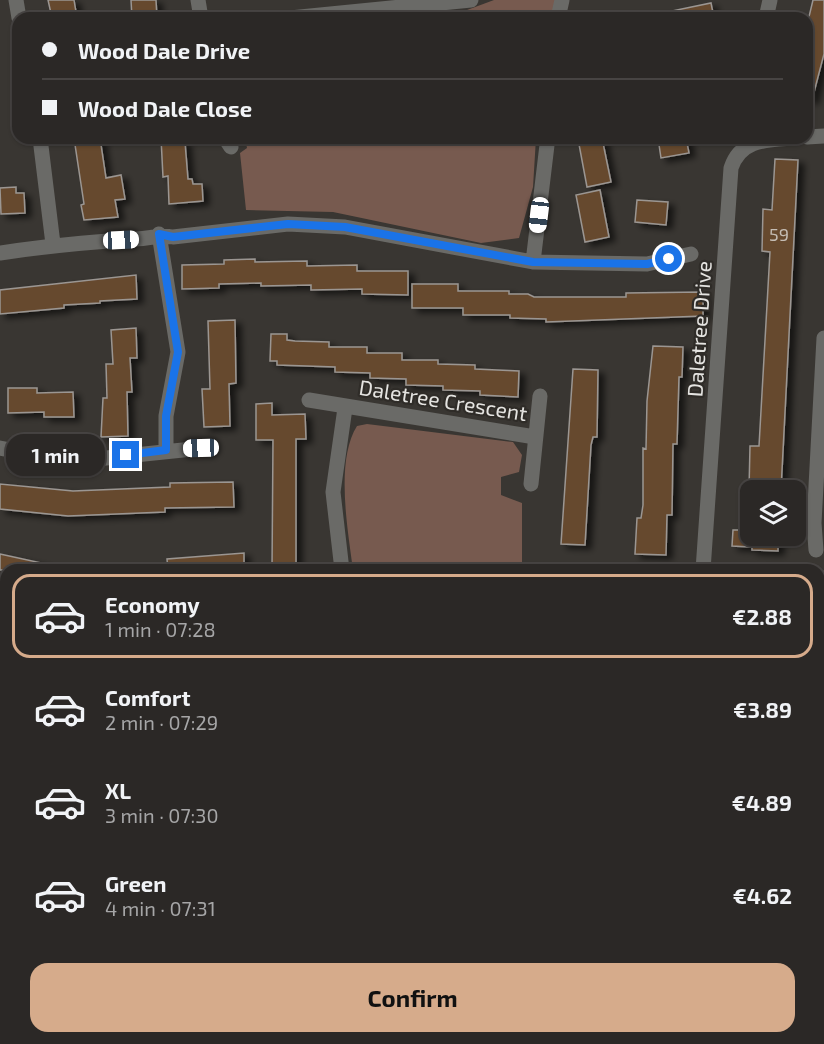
<!DOCTYPE html>
<meta charset="utf-8">
<style>
body{margin:0;font-family:"Exo 2",sans-serif;background:#373432;color:#f1f3f6;height:100vh;display:flex;flex-direction:column;font-size:22px;white-space:nowrap}
*{box-sizing:border-box;margin:0}
p{font-size:20px;color:#a6a6a7}
.icon{flex:none;width:33px;height:33px;fill:none;stroke:currentColor;stroke-width:2;stroke-linecap:round;stroke-linejoin:round}
.map{position:relative;flex:1;overflow:hidden}
.details{position:absolute;left:0px;top:564px;width:825px;height:480px;display:flex;flex-direction:column;background:#2b2826;border-radius:18px 18px 0 0;box-shadow:0 2px 4px #0004,0 0 0 2px #474443}
.details>*{flex:none}
.top-card{position:absolute;left:12px;top:12px;width:801px;height:132px;border-radius:18px;box-shadow:0 2px 4px #0004,0 0 0 2px #474443;display:grid;align-content:center;height:132px;padding:0 30px;background:#2b2826}
.controls{position:absolute;left:740px;top:480px;display:grid;gap:12px}
.controls a{display:grid;place-items:center;width:66px;height:66px;border-radius:12px;background:#2b2826;box-shadow:0 2px 4px #0004,0 0 0 2px #474443;font-size:30px}
.end{position:absolute;width:27px;height:27px;margin:-14px;border:8px solid #1a73e8;background:#fff;box-shadow:0 0 0 3px #fff}
.from{border-radius:50%}
.bubble{position:absolute;height:42px;border-radius:18px;background:#2b2826;box-shadow:0 2px 4px #0004,0 0 0 2px #474443;font-size:20px;font-weight:700;line-height:42px;text-align:center}
.car{position:absolute;width:18px;height:36px;margin:-18px -9px;border-radius:8px;box-shadow:0 0 4px 2px #0007;background:linear-gradient(#fff 24%,#345 0 40%,#fff 0 76%,#345 0 86%,#fff 0)}
.top-card b{display:flex;align-items:center;gap:21px;height:57px;font-size:22px}
.top-card b+b{border-top:2px solid #474443}
.top-card i{width:15px;height:15px;background:#f1f3f6}
ul{padding:10px 0 0;list-style:none}
li{display:flex;align-items:center;gap:18px;height:84px;margin:0 12px 9px;padding:0 18px;border:3px solid transparent;border-radius:18px}
li div{flex:1}
li b{display:block;font-size:22px}
li em{font-style:normal;font-weight:700}
li.on{border-color:#d6ab8b}
li>.icon{width:54px;height:54px;stroke-width:1.5}
.cta{display:flex;gap:12px;margin-top:auto;padding:12px 30px}
.cta a{flex:1;height:69px;border-radius:18px;background:#d6ab8b;color:#111;font-size:24px;font-weight:700;line-height:69px;text-align:center}
.map>svg:first-child{display:block}
</style>
<div class="map">
<svg width="824" height="1044" viewBox="0 0 824 1044">
<defs>
<filter id="shadow"><feDropShadow dx="6" dy="4" stdDeviation="3" flood-color="#0009"/></filter>
</defs>
<rect width="100%" height="100%" fill="#393632"/>
<path fill="#775a4f" d="M494,0H556L551,18H388L459,13Z
M245,138H536L533,187L519,238L481,243L333,212L246,210L240,153L247,148Z
M367,424L513,442L522,455L519,472L501,477V495L522,503V562L452,570H353C348,531 335,461 357,426Z"/>
<path fill="#66492f" stroke="#9b9692" stroke-width="1.5" filter="url(#shadow)" d="M48,0H74L77,18H52Z
M131,0H156L157,18H132Z
M813,0H824V54L812,100L807,99V25Z
M711,3L714,18H668L667,12Z
M74,138H100L106,178L121,175L125,199L115,200L118,217L84,220L81,205L84,204Z
M161,138H180V142H185L188,179H192L193,184H202L203,201L169,204L168,176L163,177Z
M602,138L611,182L587,187L578,139Z
M658,138H686L689,153L661,158Z
M775,159L798,160L781,490H749L750,446H759L770,252L762,251L763,209L772,210Z
M16,187V193H24L25,213L1,214L0,188Z
M600,190L609,237L585,242L576,195Z
M637,200L668,202L666,225L635,222Z
M255,259V262L307,261V266L357,265V271H408V295L362,294V289L311,290V285L261,286V283L219,284V288L182,289V265L224,264V260Z
M136,275L137,299L100,301V303L64,305V308L0,314V290Z
M412,284H458V291H509V294H528L534,297H626V293L703,292V316L546,322V319L510,318V315H463V308H412Z
M235,320L236,383L229,384L230,426L204,427L202,389H210L208,321Z
M136,328L137,358H130L132,392H127L128,436L101,437L103,398H107L106,364H113L111,330Z
M271,334H287V340L295,341L329,342V347H367V353H402V360H438V364L475,365V369L519,371L518,397L480,395V391L443,390V386L406,385V379L370,378V373L335,372V367L277,365V361H270Z
M653,346L683,347L682,377H679L677,444H673L672,515H667L666,555L635,554L637,518H641L643,505V448L646,449L647,401Z
M573,369L598,370L597,437H593L591,445L585,545L561,544Z
M8,388H37V393L73,392L74,417H44V412L8,413Z
M272,403V415L305,414L306,439H296V570H272L273,440H256V404Z
M233,482L234,507L165,508V512L68,516L0,509V484L73,491L170,487V483Z
M733,530H750V547L732,546Z
M752,536H778V551L752,550Z
M244,553V570H168L167,559Z
M0,554L46,564L45,570H0Z"/>
<g fill="none" stroke-linecap="round" stroke-linejoin="round">
<path stroke="#6a6a67" stroke-width="15" d="M16,0L19,18
M198,0L201,18
M290,18L471,0
M558,18L562,0
M766,18L770,0
M807,137L824,136
M40,138L53,244
M225,138L231,147
M159,234L178,352L166,416V450
M0,253C46,246 90,242 136,239C151,239 157,234 173,237L288,224L345,227L533,262L647,264L691,254
M533,262L547,145L545,138
M309,400L535,437
M0,448L48,457L87,460L202,448
M531,484L540,396
M816,550L814,523L824,338
M342,570L333,492L345,408
M703,570L731,168C741,138 768,140 795,138
M819,580L824,578
M0,624L6,625
M819,681L824,680
M819,766L824,764
M0,827L6,829
M0,880L6,850
M819,947L824,946
M161,1038V1044
M339,1044L340,1038
M713,1044V1038
M760,1044V1038"/>
</g>
<g fill="none" stroke-linecap="round" stroke-linejoin="round">
<path stroke="#1a73e8" stroke-width="8" d="M126,455L166,450V416L178,352L159,234L173,237L288,224L345,227L533,262L647,264L669,259"/>
</g>
<g text-anchor="middle" stroke-width="4.5" stroke-linejoin="round" paint-order="stroke">
<g font-size="18" fill="#c5bdb4">
<text x="779" y="241">59</text>
</g>
<g font-size="21" fill="#e5e4e1" stroke="#2f2c28">
<text transform="translate(700 329) rotate(-86)" y="7">Daletree Drive</text>
<text transform="translate(443 401) rotate(9)" y="7">Daletree Crescent</text>
</g>
</g>
</svg>
<div class="controls">
<a><svg class="icon" aria-label="layers" viewBox="0 0 24 24"><path d="M12 4l9 5-9 5-9-5zM3 14l9 5 9-5"/></svg></a>
</div>
<i class="end from" style="left:669px;top:259px"></i>
<i class="end" style="left:126px;top:455px"></i>
<div class="bubble" style="left:6px;top:434px;width:99px">1 min</div>
<i class="car" style="left:539px;top:215px;rotate:187deg"></i>
<i class="car" style="left:121px;top:240px;rotate:87deg"></i>
<i class="car" style="left:201px;top:448px;rotate:268deg"></i>
<div class="top-card">
<b><i class="from"></i>Wood Dale Drive</b>
<b><i></i>Wood Dale Close</b>
</div>
<section class="details">
<ul>
<li class="on"><svg class="icon" aria-label="car" viewBox="0 0 24 24"><path d="M5 17H2v-5l4-1 3-4h7l3 4 3 1v5h-3M9 17h6M6 11h13"/><circle cx="7" cy="17" r="2"/><circle cx="17" cy="17" r="2"/></svg><div><b>Economy</b><p>1 min · 07:28</p></div><em>€2.88</em></li>
<li><svg class="icon" aria-label="car" viewBox="0 0 24 24"><path d="M5 17H2v-5l4-1 3-4h7l3 4 3 1v5h-3M9 17h6M6 11h13"/><circle cx="7" cy="17" r="2"/><circle cx="17" cy="17" r="2"/></svg><div><b>Comfort</b><p>2 min · 07:29</p></div><em>€3.89</em></li>
<li><svg class="icon" aria-label="car" viewBox="0 0 24 24"><path d="M5 17H2v-5l4-1 3-4h7l3 4 3 1v5h-3M9 17h6M6 11h13"/><circle cx="7" cy="17" r="2"/><circle cx="17" cy="17" r="2"/></svg><div><b>XL</b><p>3 min · 07:30</p></div><em>€4.89</em></li>
<li><svg class="icon" aria-label="car" viewBox="0 0 24 24"><path d="M5 17H2v-5l4-1 3-4h7l3 4 3 1v5h-3M9 17h6M6 11h13"/><circle cx="7" cy="17" r="2"/><circle cx="17" cy="17" r="2"/></svg><div><b>Green</b><p>4 min · 07:31</p></div><em>€4.62</em></li>
</ul>
<div class="cta"><a>Confirm</a></div>
</section>
</div>
